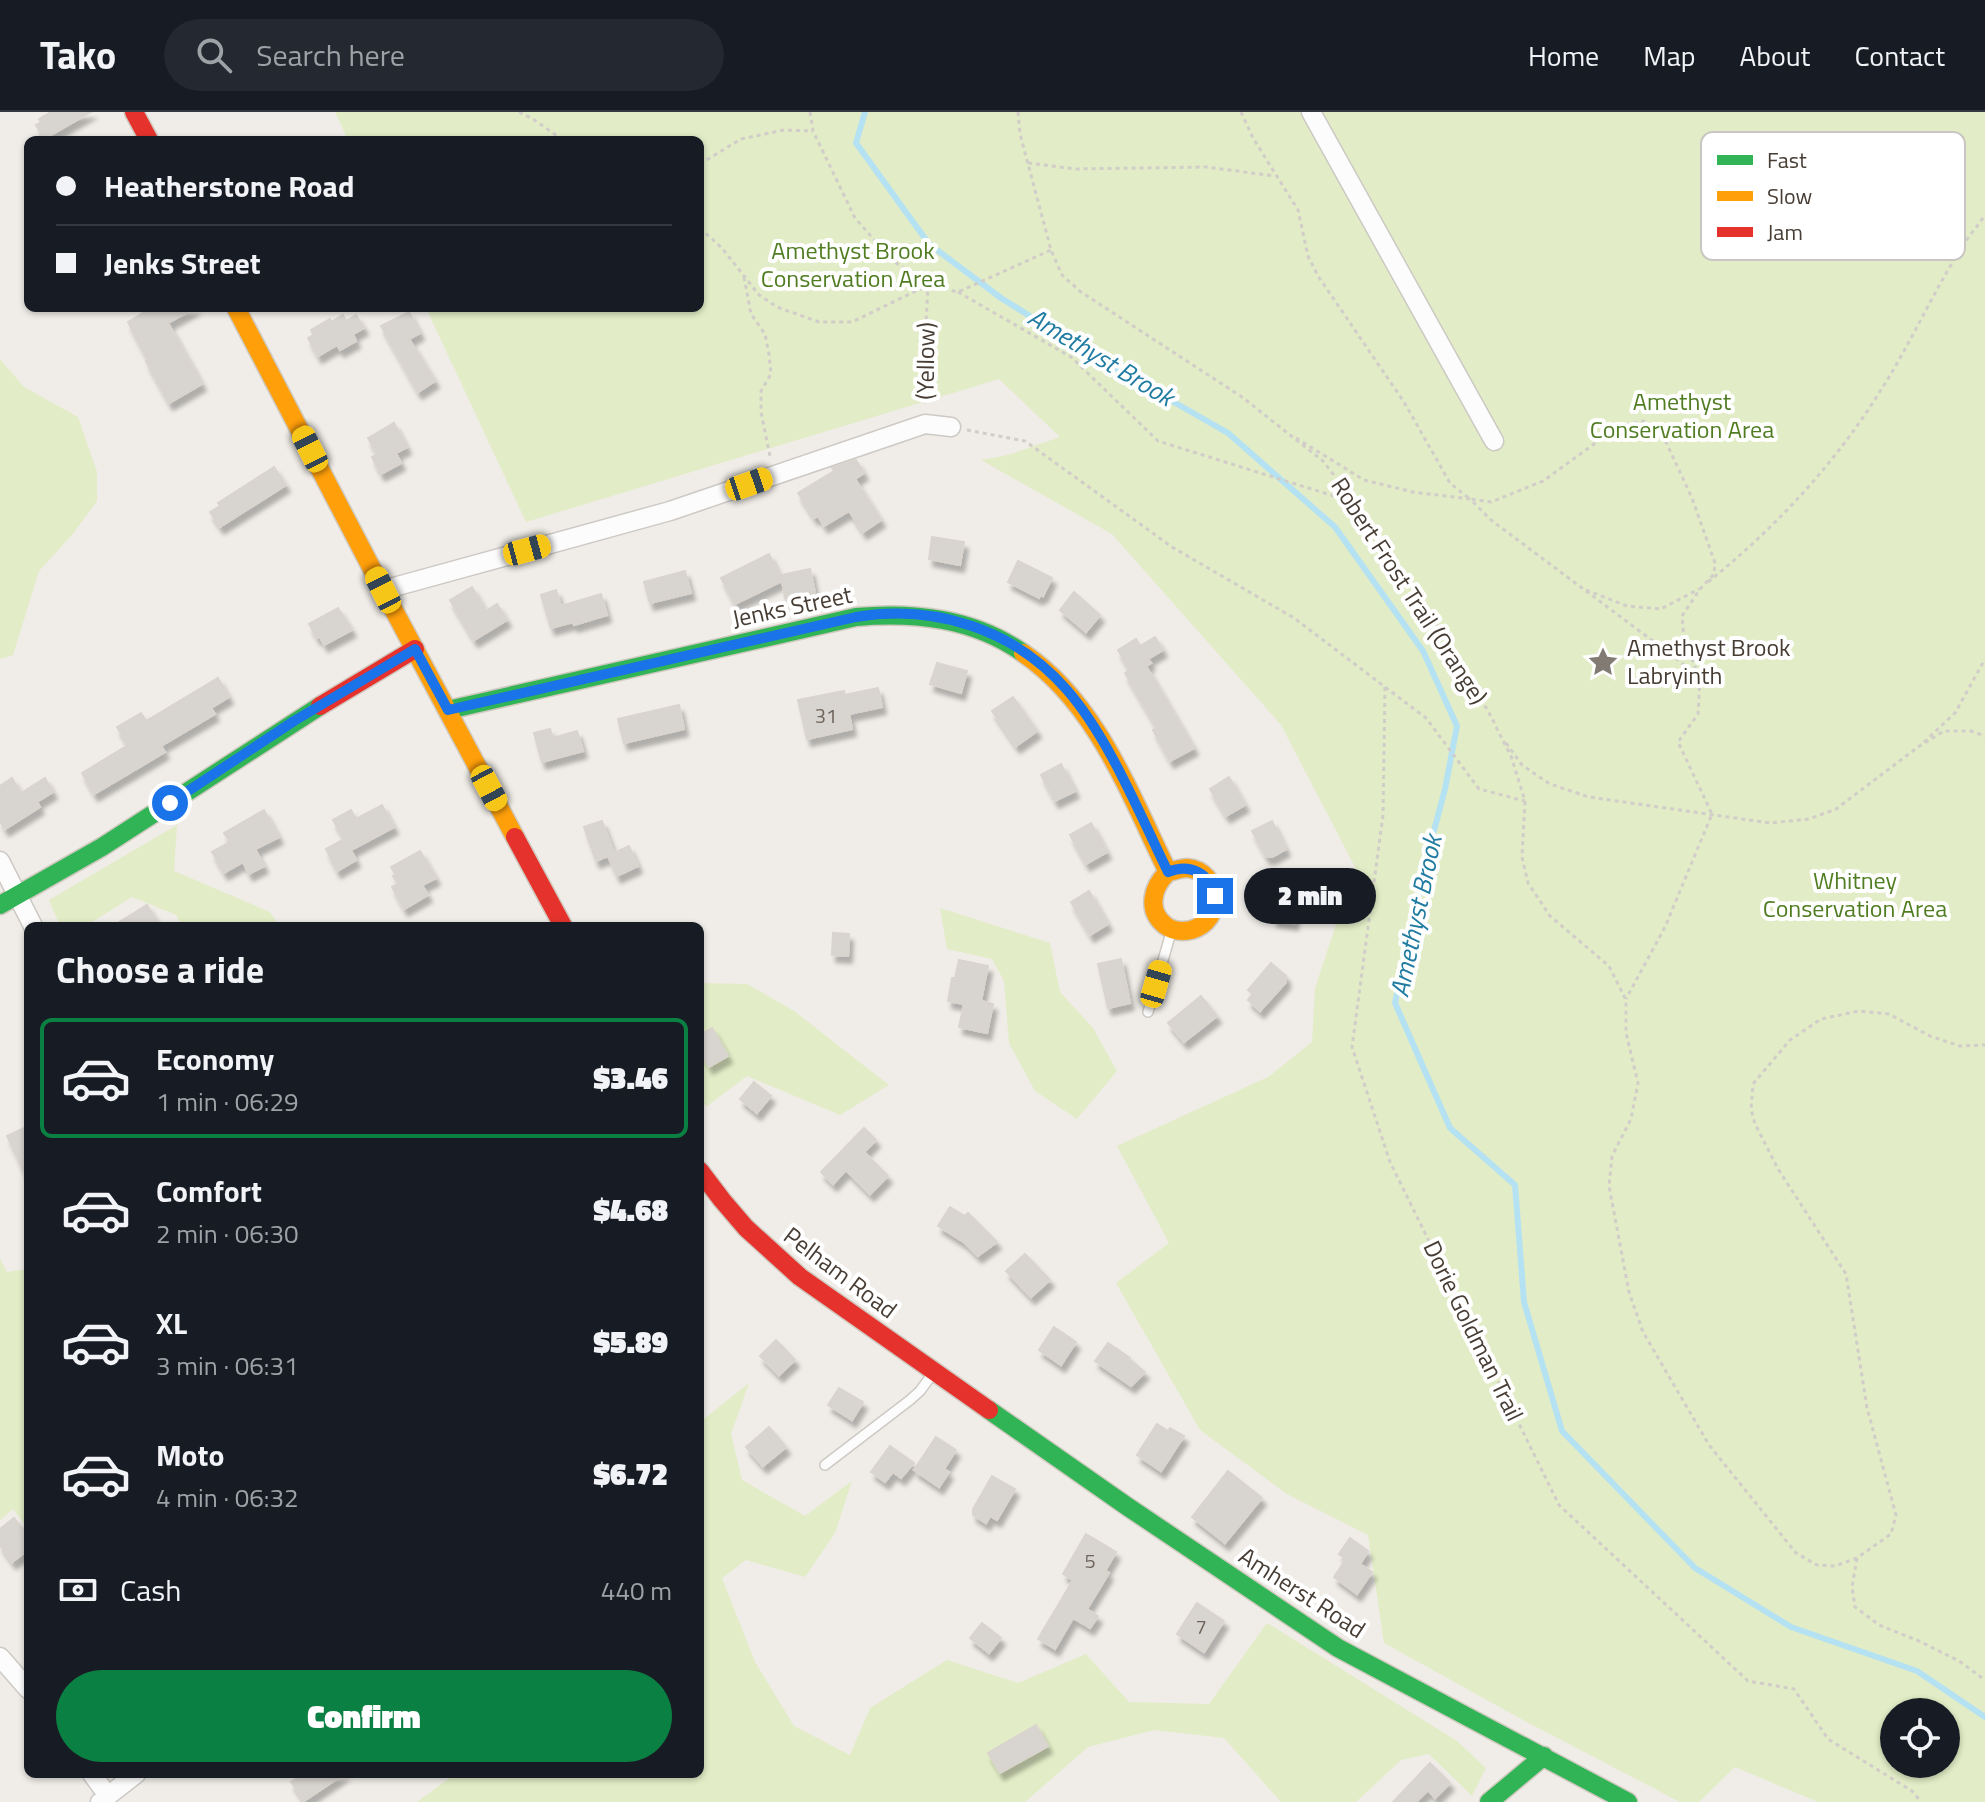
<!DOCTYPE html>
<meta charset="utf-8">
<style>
body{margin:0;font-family:"Titillium Web",sans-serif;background:#242831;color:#f1f3f6;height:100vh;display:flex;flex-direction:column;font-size:30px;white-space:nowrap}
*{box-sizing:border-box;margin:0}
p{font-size:26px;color:#9ea1a6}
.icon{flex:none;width:44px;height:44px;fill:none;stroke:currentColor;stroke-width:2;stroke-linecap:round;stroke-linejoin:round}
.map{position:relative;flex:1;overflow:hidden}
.details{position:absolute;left:24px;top:810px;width:680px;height:856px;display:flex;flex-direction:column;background:#171b24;border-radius:12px;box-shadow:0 2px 6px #0004}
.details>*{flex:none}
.hud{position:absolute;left:24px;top:24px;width:680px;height:176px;border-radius:12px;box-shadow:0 2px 6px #0004;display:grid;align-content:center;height:176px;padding:0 32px;background:#171b24}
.fabs{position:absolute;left:1880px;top:1586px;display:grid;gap:16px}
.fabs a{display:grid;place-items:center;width:80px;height:80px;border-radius:50%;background:#171b24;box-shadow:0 2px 6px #0004;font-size:40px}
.end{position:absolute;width:36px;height:36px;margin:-18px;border:10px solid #1a73e8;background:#fff;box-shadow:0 0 0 4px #fff}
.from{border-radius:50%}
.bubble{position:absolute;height:56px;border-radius:28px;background:#171b24;box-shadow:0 2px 6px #0004;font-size:26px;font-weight:800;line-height:56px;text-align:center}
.car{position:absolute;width:24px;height:48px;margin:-24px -12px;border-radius:10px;box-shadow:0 0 6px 2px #0007;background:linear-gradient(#f5c518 24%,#345 0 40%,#f5c518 0 76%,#345 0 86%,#f5c518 0)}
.hud b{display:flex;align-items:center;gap:28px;height:76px;font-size:30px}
.hud b+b{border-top:2px solid #363941}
.hud i{width:20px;height:20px;background:#f1f3f6}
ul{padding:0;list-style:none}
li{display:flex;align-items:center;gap:24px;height:120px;margin:0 16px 12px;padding:0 16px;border:4px solid transparent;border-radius:12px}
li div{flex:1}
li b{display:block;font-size:30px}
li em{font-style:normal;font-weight:800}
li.active{border-color:#0b8043}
li>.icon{width:72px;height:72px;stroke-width:1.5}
h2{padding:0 32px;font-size:36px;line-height:96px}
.pay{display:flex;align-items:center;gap:20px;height:88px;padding:0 32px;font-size:30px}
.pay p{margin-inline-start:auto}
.action{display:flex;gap:16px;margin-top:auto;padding:16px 32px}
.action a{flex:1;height:92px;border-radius:48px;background:#0b8043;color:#fff;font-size:32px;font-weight:800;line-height:92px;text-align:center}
header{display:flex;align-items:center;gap:48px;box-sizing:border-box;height:112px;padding:0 40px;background:#171b24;border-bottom:2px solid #363941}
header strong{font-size:38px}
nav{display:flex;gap:44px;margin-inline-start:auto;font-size:28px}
.search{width:560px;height:72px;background:#242831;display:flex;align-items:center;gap:20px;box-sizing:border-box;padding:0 28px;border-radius:44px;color:#9ea1a6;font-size:30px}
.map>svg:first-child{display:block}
</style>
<header>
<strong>Tako</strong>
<div class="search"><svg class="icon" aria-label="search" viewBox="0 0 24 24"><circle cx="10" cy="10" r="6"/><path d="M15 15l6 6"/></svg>Search here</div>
<nav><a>Home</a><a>Map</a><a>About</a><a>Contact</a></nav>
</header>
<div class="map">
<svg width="1985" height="1690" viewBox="0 0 1985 1690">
<defs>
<filter id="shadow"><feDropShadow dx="4" dy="7" stdDeviation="2" flood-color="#0004"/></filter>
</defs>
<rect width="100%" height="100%" fill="#f0ede8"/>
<path fill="#e2ecc6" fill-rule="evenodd" d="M335,0H1985V1690H1818L1735,1655L1699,1690H1680L1521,1607L1384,1531L1368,1423L1287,1382L1200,1318L1116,1171L1169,1131L1117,1034L1268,965L1312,930L1315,876L1355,755L1281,613L1112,422L981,348L1008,343L1060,325L999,267L526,410L426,196H700V28H348ZM1894,1600H1946V1652H1894Z
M0,247L24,275L78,305L97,360V389L72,423L39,459L13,543L0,547Z
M177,713L174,759L270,800L279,814H182L176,803L132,785L86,814H60L49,788Z
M940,796L1050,831L1060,880L1093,916L1117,959L1077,1007L1035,979L1009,931L1004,869L992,847L947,837Z
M700,871L747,872L794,899L889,973L840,1003L747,964L707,994L700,989Z
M0,1147L7,1160L28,1157V1417L13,1397L0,1408Z
M749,1271L731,1322L742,1368L805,1404L852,1369L835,1421L805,1465L746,1448L722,1466L755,1550L794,1614L850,1643L870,1596L947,1548L1018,1571L1086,1542L1129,1590L1209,1592L1267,1511L1457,1629L1486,1656L1472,1684L1429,1642L1401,1648L1356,1690H1281L1224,1626L1154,1618L1088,1635L1025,1690H417L455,1662H700V1310Z"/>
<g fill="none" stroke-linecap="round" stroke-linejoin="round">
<path stroke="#b5e2f2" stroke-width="6" d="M865,0L856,31L929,132L1001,186L1102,249L1228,321L1335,415L1423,539L1457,614L1445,677L1428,741L1395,891L1450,1016L1515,1073L1524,1190L1562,1319L1695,1456L1791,1515L1917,1559L1985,1605"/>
</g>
<path fill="#d8d4cf" stroke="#d9d4ce" stroke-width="2" filter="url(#shadow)" d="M51,0H91L44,27L36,13L41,10L39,7Z
M140,196H195L168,211L202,272L169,291L146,249L148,248L128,210L143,201Z
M409,200L420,221L409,227L435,269L418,280L381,214Z
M343,203L346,209L356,203L364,216L353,222L356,229L340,238L337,233L318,244L308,226L313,223L311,218L330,207L331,210Z
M394,311L407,335L396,341L401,351L381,362L372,345L377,342L368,326Z
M856,348L864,361L855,367L881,408L863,420L849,399L824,414L818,404L814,406L798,381L834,359L832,356Z
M274,355L286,373L220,415L210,400L220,394L218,391Z
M932,425L964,430L960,453L929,447Z
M769,442L782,469L735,492L721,466Z
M1018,449L1052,466L1043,484L1041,482L1039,486L1008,470Z
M810,457L815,481L785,486L781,463Z
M685,459L691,481L650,491L644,470Z
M472,475L486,499L497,492L507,508L474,528L450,488Z
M556,478L561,494L601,482L607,503L574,513L573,510L551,516L541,483Z
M1074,480L1100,503L1086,520L1060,498Z
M338,496L352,518L324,533L320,525L317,526L309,512Z
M1155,525L1163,538L1148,547L1151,551L1146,554L1194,636L1170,649L1153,618L1157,616L1125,561L1130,558L1118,538L1136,527L1140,534Z
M937,551L967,559L961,581L930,572Z
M218,566L229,585L211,596L215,602L161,634L165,640L94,682L82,661L128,633L117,615L141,601L146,609Z
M878,576L882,595L849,602L852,617L807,627L798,588L844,579L845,583Z
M1013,585L1037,619L1016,634L992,599Z
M679,593L684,617L624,631L618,607Z
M550,617L553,626L577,619L583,639L542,650L534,621Z
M1061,652L1075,679L1055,689L1041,663Z
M1229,665L1245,693L1226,704L1210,677Z
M12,666L21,681L45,666L53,680L37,690L40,695L5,717L0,709V674Z
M382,693L394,715L351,738L356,748L337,759L326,737L344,727L333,708L351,698L356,707Z
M264,698L279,725L255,737L264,754L249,762L243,750L224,761L212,740L230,730L224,721Z
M602,709L614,741L629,734L638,754L617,764L608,744L596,749L584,715Z
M1272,709L1286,737L1272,745H1266L1252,719Z
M1091,711L1107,740L1086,752L1070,723Z
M420,739L436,766L422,773L428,783L404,797L392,775L398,772L393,764L396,763L391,755Z
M1277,777L1298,780L1294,811L1273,808Z
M1089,779L1108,812L1090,823L1071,790Z
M147,793L160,814H113Z
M833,821L849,822L848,844L832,843Z
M1121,847L1130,891L1108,896L1098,852Z
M959,848L988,854L981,889L993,892L987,921L959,915L964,892L948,889L952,866H955Z
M1271,851L1286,864V870L1260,899L1248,888L1253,882L1248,878Z
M1201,884L1217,904L1184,930L1168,911Z
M712,916L728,944L709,955L700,939V923Z
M754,970L771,984L757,1001L740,987Z
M28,1014V1068L7,1024Z
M864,1016L876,1028L864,1040L888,1064L870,1082L846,1058L833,1072L821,1060Z
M950,1095L965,1104L968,1101L997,1130L978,1144L965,1131L938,1114Z
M1025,1142L1050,1168L1031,1185L1006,1159Z
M1054,1215L1076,1230L1061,1253L1039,1238Z
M776,1228L795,1248L779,1263L760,1244Z
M1108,1231L1130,1246L1129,1247L1145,1260L1131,1274L1095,1249Z
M839,1276L863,1290L852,1308L828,1293Z
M1157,1312L1168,1319L1170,1316L1184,1324L1161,1359L1137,1343Z
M769,1315L786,1335L763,1354L746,1335Z
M936,1325L956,1338L944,1357L949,1360L939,1375L914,1358Z
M890,1334L914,1351L901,1366L893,1360L885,1370L871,1360Z
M1228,1359L1262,1386L1225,1431L1192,1405Z
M992,1364L1015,1377L997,1408L990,1404L986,1411L973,1403V1397Z
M14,1406L28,1424V1438L12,1450L0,1433V1417Z
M1086,1422L1116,1440L1105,1459L1109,1461L1087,1497L1098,1504L1090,1516L1073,1506L1055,1537L1038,1527L1073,1468L1063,1462Z
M1350,1426L1368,1439L1360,1452L1372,1460L1357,1482L1334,1465L1346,1447L1339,1442Z
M1197,1491L1224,1509L1204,1540L1177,1522Z
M982,1511L1001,1526L989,1541L970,1526Z
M1036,1613L1048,1634L1000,1661L988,1641Z
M1430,1651L1450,1671L1435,1686L1428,1678L1416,1690H1393Z
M303,1662H344L304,1689L291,1670Z"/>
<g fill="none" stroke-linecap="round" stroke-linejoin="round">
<g stroke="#cdc9c4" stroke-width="12">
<path id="lane" d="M1148,900L1172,817
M825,1353L910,1288L920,1279L934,1260"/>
</g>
<g stroke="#cdc9c4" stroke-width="21">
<path id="street" d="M1311,0L1494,329
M383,478L670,399L925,312L951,315
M0,749L33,814
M0,1545L28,1577
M92,1662L108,1684
M100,1690L136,1662"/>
</g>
<g stroke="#d0c9bf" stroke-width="21">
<path id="fast" d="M448,598L856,505C915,500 973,506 1023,541
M0,793L102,735L320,594
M989,1298L1128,1395L1338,1536L1628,1690
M1489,1690L1544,1644"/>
</g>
<g stroke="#d0c9bf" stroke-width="21">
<path id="slow" d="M236,196L383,478L515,725
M1023,541C1097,591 1130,683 1168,760C1152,775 1146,799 1166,814C1173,819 1182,820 1191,818C1225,809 1221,759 1187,756C1181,756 1174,759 1168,760"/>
</g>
<g stroke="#d0c9bf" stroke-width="21">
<path id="jam" d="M134,0L149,28
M320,594L415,537
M515,725L563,814
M700,1059L722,1088L746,1116L800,1165L989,1298"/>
</g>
<path stroke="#d1cdc9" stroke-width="3" stroke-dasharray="4 4" stroke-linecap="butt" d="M519,0L533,7L563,28
M810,0L813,19L855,106L892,148L928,173L958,180L1051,138
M1018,0L1020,22L1051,138L1062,163L1081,180L1242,285L1323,349L1367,406L1461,550L1496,614
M1241,0L1253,26L1298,98L1308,144L1318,164L1404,290L1450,371L1470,387L1491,390L1543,369L1619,314L1644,309L1666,330L1692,386L1715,451L1714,462L1700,477L1682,504L1684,527L1700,567
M1028,51L1075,57L1206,55L1275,64
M700,52L741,27L784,18L813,19
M700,116L722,136L759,183L777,195L819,210H852L928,173L925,231V292
M744,165L751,202L765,222L769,242L771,262L761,279V300L770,344
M958,180L1071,245L1158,329L1353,390
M967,318L1025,329L1172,435L1294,506L1426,606L1479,677L1525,689
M1296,326L1364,368L1413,380L1470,387L1491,408L1677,547L1700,567L1698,602L1678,630L1712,702L1665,815L1626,887
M1708,470C1774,417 1834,353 1879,281C1909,235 1931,184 1960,138C1967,126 1977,115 1985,103
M1586,478L1627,494L1661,497L1699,477
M1385,575L1383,703L1352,935L1390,1050L1559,1393L1748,1569L1794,1577L1828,1627L1912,1679L1921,1690
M1496,615L1511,644L1525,689L1522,745L1528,771L1550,804L1609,854L1626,888V921L1638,971L1631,1007L1612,1044L1609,1074L1629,1180L1643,1220L1709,1333L1796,1441L1817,1453L1835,1454L1857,1446L1891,1422L1896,1403L1867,1296L1846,1162L1778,1057L1755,1012L1751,997L1753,972L1790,928L1821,907L1859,899L1889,902L1930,924L1960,934L1985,933
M1924,630L1955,601L1985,547
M1506,631L1522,653L1550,672L1589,685L1770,711L1809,707L1836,697L1918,635L1944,619H1971L1985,624
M1857,1446L1852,1475L1855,1495L1879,1513L1919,1529L1959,1549L1985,1568"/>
<use href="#lane" stroke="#fdfcfc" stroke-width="9"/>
<use href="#street" stroke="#fdfcfc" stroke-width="18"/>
<use href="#fast" stroke="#30b455" stroke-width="18"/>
<use href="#slow" stroke="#ff9f0a" stroke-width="18"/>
<use href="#jam" stroke="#e5322d" stroke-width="18"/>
</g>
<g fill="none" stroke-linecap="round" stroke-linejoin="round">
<path stroke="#1a73e8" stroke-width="10" d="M170,691L294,609L415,537L448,598L856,505C935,492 1014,517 1067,578C1109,626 1140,703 1168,760C1190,751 1210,761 1215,784"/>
</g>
<defs>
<g id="sight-bare" transform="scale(2.4)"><path d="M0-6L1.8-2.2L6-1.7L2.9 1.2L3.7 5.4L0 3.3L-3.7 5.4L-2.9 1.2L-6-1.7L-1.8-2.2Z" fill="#827b73" stroke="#fff" stroke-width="2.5" paint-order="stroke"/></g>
</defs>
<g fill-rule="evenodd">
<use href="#sight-bare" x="1603" y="550"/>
</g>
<g text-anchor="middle" stroke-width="8" stroke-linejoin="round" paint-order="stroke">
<g font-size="20" fill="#6d645c">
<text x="826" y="611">31</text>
<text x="1090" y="1456">5</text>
<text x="1201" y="1522">7</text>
</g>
<g font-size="24" fill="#517d22" stroke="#fff">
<text x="853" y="147">Amethyst Brook<tspan x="853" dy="28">Conservation Area</tspan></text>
<text x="1682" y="298">Amethyst<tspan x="1682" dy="28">Conservation Area</tspan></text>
<text x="1855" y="777">Whitney<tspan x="1855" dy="28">Conservation Area</tspan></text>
</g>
<g font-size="24" fill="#473d34" stroke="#fff">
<text transform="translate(926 249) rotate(-89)" y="8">(Yellow)</text>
<text transform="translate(1409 479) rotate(57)" y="8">Robert Frost Trail (Orange)</text>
<text transform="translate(792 495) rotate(-12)" y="8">Jenks Street</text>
<text transform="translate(840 1161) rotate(37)" y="8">Pelham Road</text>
<text transform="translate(1473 1219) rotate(64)" y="8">Dorie Goldman Trail</text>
<text transform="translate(1302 1481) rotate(33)" y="8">Amherst Road</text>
</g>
<g font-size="24" fill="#473d34" stroke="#fff" text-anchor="start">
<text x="1627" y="544">Amethyst Brook<tspan x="1627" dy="28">Labryinth</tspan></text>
</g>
<g font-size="26" font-style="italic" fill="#217ca2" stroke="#fff">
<text transform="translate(1101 245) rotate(31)" y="9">Amethyst Brook</text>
<text transform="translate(1416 804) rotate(-78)" y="9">Amethyst Brook</text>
</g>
</g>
<rect x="1701" y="20" width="264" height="128" rx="12" fill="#fff" stroke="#c8c5c2" stroke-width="2"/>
<rect x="1717" y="43" width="36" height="10" fill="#30b455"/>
<rect x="1717" y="79" width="36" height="10" fill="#ff9f0a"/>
<rect x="1717" y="115" width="36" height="10" fill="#e5322d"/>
<g font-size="22" fill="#473d34">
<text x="1767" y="56">Fast</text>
<text x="1767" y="92">Slow</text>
<text x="1767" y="128">Jam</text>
</g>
</svg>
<div class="fabs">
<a><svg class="icon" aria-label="locate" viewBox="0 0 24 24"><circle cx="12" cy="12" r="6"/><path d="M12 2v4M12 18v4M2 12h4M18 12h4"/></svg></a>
</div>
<i class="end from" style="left:170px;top:691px"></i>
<i class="end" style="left:1215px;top:784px"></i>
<div class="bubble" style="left:1244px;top:756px;width:132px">2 min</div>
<i class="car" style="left:310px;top:337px;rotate:333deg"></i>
<i class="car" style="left:749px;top:372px;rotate:71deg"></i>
<i class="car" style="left:527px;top:438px;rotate:75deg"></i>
<i class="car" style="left:383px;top:478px;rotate:333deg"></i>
<i class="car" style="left:489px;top:676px;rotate:152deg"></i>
<i class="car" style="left:1156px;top:872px;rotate:16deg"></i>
<div class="hud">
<b><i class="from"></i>Heatherstone Road</b>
<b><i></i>Jenks Street</b>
</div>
<section class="details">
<h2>Choose a ride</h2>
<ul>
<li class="active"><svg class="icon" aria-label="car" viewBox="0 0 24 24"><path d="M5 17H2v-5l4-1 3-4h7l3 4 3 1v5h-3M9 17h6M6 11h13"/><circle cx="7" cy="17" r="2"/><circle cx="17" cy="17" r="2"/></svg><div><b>Economy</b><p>1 min · 06:29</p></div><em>$3.46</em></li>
<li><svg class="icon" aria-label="car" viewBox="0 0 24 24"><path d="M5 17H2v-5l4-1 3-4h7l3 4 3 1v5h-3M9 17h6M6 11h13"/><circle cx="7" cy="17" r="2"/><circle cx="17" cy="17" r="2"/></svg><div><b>Comfort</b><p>2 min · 06:30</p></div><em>$4.68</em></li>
<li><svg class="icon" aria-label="car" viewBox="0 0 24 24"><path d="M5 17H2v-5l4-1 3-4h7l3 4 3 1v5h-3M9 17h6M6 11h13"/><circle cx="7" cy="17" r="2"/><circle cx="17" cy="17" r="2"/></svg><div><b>XL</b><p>3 min · 06:31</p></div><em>$5.89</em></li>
<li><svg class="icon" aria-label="car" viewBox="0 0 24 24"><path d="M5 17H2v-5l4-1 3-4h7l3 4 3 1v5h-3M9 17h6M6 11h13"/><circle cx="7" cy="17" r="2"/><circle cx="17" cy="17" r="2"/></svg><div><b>Moto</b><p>4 min · 06:32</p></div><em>$6.72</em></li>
</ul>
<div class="pay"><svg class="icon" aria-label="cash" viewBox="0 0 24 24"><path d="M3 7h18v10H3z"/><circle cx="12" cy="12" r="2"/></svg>Cash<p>440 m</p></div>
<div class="action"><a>Confirm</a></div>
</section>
</div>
